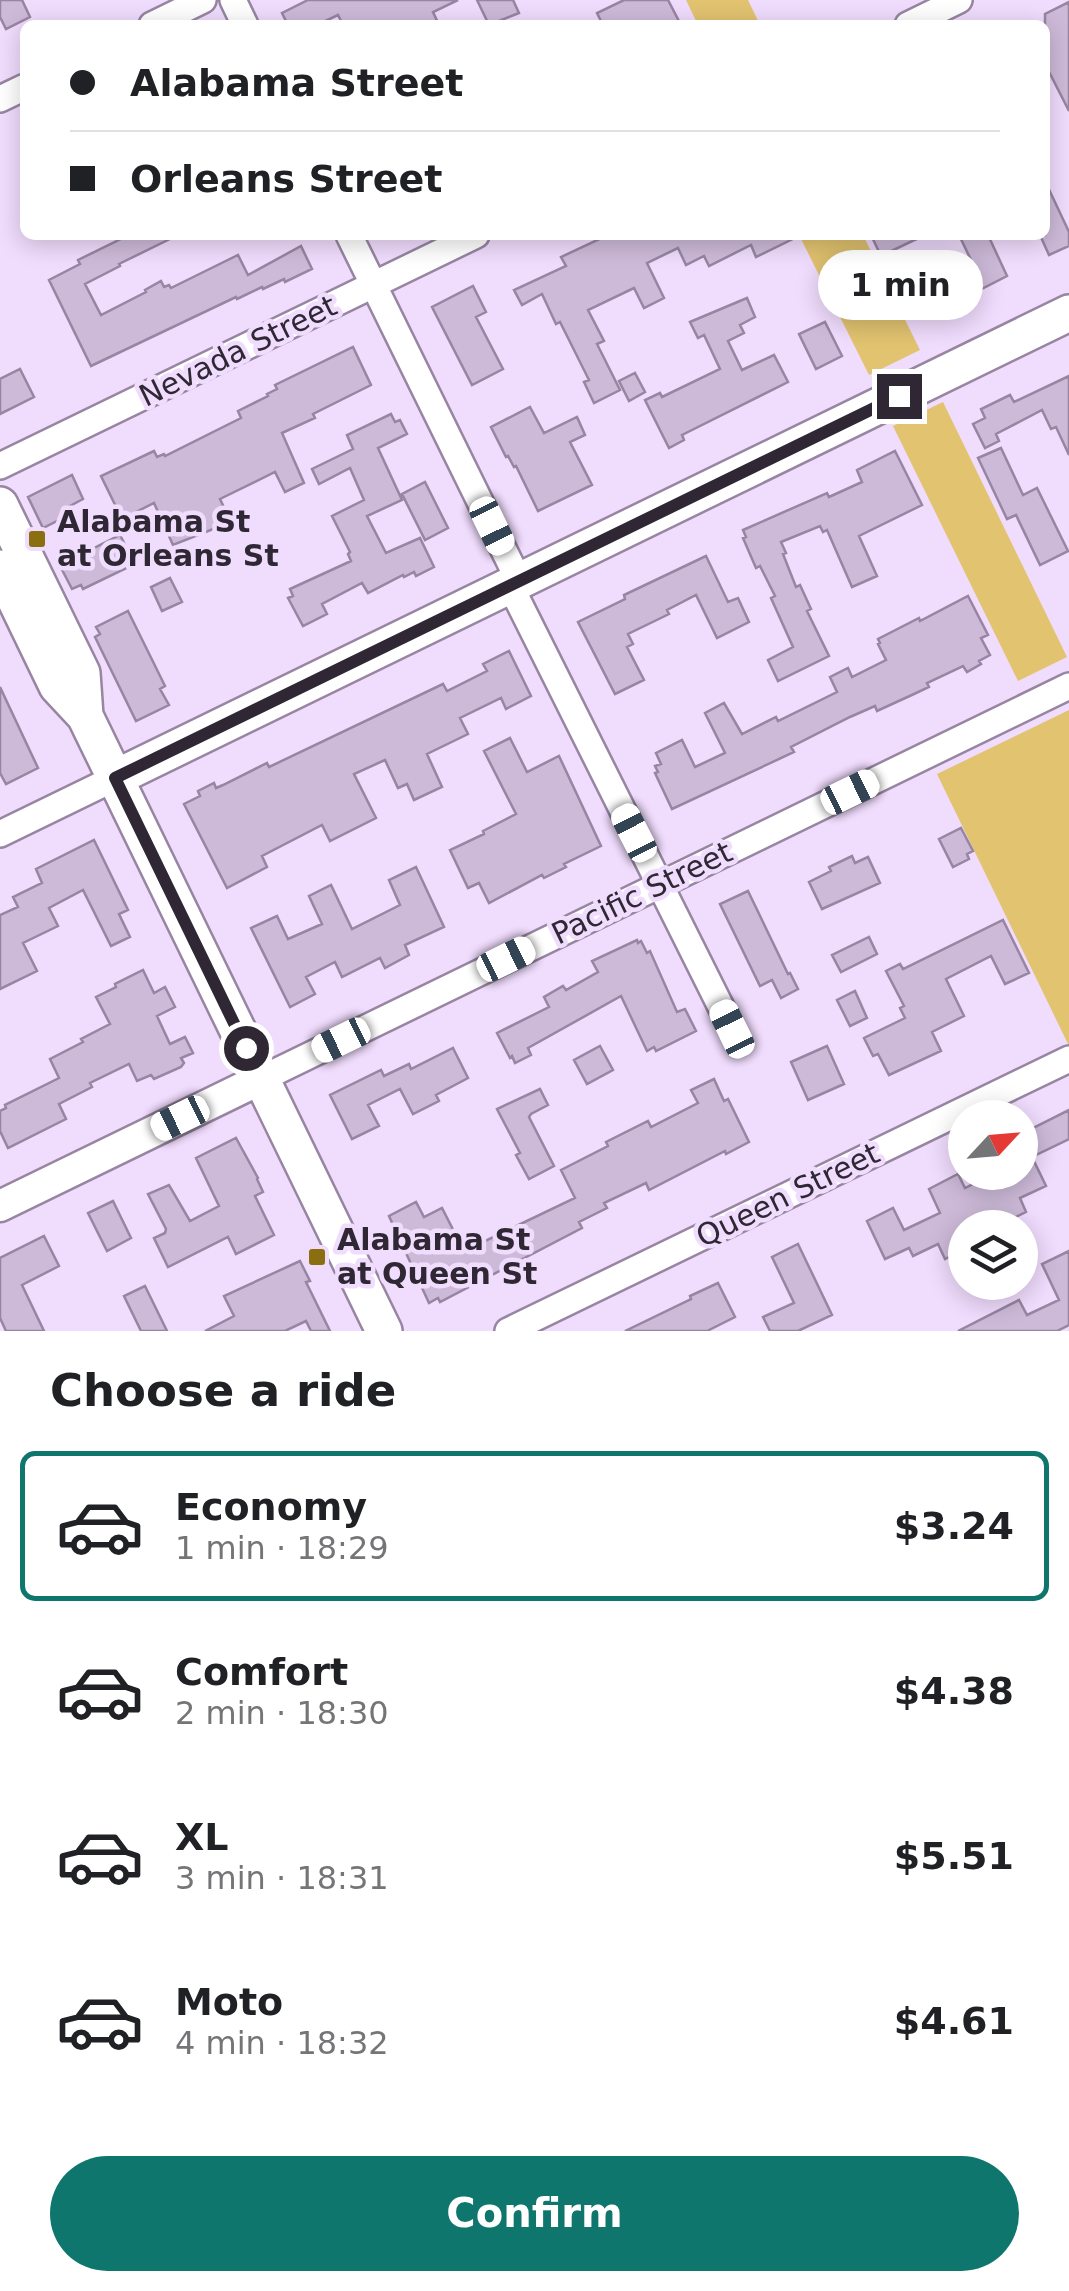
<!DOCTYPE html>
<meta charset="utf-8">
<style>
body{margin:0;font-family:"DejaVu Sans",sans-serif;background:#f2f2f2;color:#202124;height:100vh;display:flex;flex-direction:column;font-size:38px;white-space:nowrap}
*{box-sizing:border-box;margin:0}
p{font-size:32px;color:#757577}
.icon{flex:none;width:55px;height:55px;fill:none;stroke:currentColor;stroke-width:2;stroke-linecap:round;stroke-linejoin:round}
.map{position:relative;height:1331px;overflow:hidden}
.side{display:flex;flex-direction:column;background:#fff;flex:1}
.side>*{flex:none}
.banner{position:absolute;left:20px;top:20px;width:1030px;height:220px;border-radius:15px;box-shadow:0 5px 25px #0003;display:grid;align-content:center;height:220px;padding:0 50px;background:#fff}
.needle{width:65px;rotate:64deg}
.tools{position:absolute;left:948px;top:1100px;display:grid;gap:20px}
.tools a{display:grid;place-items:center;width:90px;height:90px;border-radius:50%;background:#fff;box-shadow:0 5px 25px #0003;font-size:50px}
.end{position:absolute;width:45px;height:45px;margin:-22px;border:12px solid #2f2834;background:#fff;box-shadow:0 0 0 5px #fff}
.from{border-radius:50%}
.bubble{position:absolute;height:70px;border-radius:35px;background:#fff;box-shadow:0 5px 25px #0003;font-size:32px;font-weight:700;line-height:70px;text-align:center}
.car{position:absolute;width:30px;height:60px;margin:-30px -15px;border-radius:12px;box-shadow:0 0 8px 2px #0007;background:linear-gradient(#fff 24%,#345 0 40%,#fff 0 76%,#345 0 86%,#fff 0)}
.banner b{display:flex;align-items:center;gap:35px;height:95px;font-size:38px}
.banner b+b{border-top:2px solid #e0e0e0}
.banner i{width:25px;height:25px;background:#202124}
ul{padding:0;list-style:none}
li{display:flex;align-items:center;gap:30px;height:150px;margin:0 20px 15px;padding:0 30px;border:5px solid transparent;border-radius:15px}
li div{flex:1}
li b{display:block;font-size:38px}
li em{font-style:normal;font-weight:700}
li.current{border-color:#0f766e}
li>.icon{width:90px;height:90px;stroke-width:1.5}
h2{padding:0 50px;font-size:45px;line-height:120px}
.primary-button{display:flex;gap:20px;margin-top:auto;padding:20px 50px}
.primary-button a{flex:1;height:115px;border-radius:60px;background:#0f766e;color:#fff;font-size:40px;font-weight:700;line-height:115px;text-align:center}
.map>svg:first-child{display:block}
</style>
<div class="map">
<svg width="1069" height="1331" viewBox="0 0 1069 1331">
<rect width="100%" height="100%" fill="#f0dcfd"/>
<path fill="#e2c370" d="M686,0H748L760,25H698Z
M799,235H863L920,350L869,375Z
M943,402L1067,657L1018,681L893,426Z
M1069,710V1046L937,774Z"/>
<path fill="#cdbad9" stroke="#9785a2" stroke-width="2.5" d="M0,0H22L30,17L6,29L0,17Z
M308,0H458L433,12L439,25H343L338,15L317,25H288L282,13Z
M477,0H513L519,13L489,25Z
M624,0H668L681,25H603L597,13Z
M1069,2V111L1045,64V14Z
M1045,181L1069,232V246L1049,255L1040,235H1045Z
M129,235H178L119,264L120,266L85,284L101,315L146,292L145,290L161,281L164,287L169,285L171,288L238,255L248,275L301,246L312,269L285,282L284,279L263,289L262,287L237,299L236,297L91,366L49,280L80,264L78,260Z
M608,235H801L756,257L751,245L709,266L704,256L686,265L678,248L647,263L664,298L644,308L634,288L588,310L604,341L597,344L620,390L594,403L584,382L589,380L560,322L556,324L542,294L522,305L514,290L566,266L561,257Z
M871,235H925L881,256Z
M959,235H988L1007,276L931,315L930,312L919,317L906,291L909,290L904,281L927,270L931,279L971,260Z
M473,286L486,312L476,317L503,369L472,385L432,307Z
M747,298L755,317L740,325L744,333L728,341L742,370L774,355L788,382L682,435L684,440L669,448L645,400L660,393L662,397L720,369L704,335L698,338L690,322Z
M825,322L842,356L816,369L799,334Z
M353,347L371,385L313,414L315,418L282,433L304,483L285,492L275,472L220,499L231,522L173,545L154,503L122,519L101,476L154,451L157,457L164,454L165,456L241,418L238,411L268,396L267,394L277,389L275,385Z
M20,369L34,397L0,414V379Z
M635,373L645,392L629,401L619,381Z
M1069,376V455L1056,427L1051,429L1042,410L996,434L999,441L985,448L973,424L985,418L981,409L1010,395L1014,402Z
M530,407L544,433L577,417L585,435L570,442L592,485L538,511L516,466L514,467L508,456L506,457L491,427Z
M391,414L395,422L400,420L407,434L378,448L402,500L367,516L386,553L420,538L434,567L416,576L414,572L404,577L403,575L368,593L362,583L322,604L327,614L303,626L288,598L293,596L290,589L351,561L348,554L350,552L332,516L364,500L350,468L319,484L312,469L353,449L347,435Z
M1001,448L1023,495L1037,488L1068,551L1040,565L1016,515L1007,519L978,458Z
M895,451L922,505L859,536L877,576L852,587L827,530L823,532L820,526L781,542L786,553L783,554L796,587L800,585L811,609L807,611L829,656L778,681L768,660L793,647L771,598L775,596L760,566L756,568L743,538L746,537L743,530L827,493L829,497L862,482L857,470Z
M72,475L83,499L68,507L71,514L43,528L28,497Z
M425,482L448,528L425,540L402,494Z
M120,535L135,564L83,589L81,585L72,589L57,560L82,548L84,553Z
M706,556L728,602L738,598L749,622L717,638L696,595L667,610L669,614L628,634L633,644L627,647L644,680L615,694L578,622L625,599L624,595Z
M170,578L182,602L162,611L151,587Z
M968,596L988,635L981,638L990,655L979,661L981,664L967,672L963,666L927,683L929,687L914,694L877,711L875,706L850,717L791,747L794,752L672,809L655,773L658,772L655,766L661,764L656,753L682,740L695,767L725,753L705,713L724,703L742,734L776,717L778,721L837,692L830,677L848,668L852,677L886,660L878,644L880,643L878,639L919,618L920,621Z
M128,611L165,686L160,689L169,705L136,721L95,637L100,634L96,627Z
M509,651L531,696L506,709L501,698L460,718L468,734L427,754L442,787L414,800L407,784L398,788L385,760L354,774L376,818L330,841L322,825L262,856L267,867L227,888L184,804L200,796L198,791L214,783L216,788L223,785L267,763L269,767L443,684L447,691L487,671L483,664Z
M0,687L38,768L6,784L0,773Z
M510,738L527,772L559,756L601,846L564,864L566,867L544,878L542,875L489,903L479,883L468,888L450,850L484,834L483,831L516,814L484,751Z
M961,828L973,851L967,854L969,859L953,867L939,839Z
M94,840L128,910L119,914L130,937L111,946L83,890L49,908L58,926L23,943L37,971L0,989V915L18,907L13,897L42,883L36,869Z
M852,856L855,863L868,857L880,883L822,909L809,882L831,871L829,867Z
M416,867L444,927L405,945L409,955L385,968L380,958L342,977L335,962L306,977L315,994L290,1007L251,928L277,916L288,939L322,924L309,896L331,885L352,929L400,905L389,880Z
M748,891L788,974L790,973L798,989L781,998L772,980L760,986L720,904Z
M1003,920L1029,973L1005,984L991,956L946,979L964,1016L932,1032L941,1051L889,1075L878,1054L873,1056L864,1038L905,1018L900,1008L904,1006L886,971L900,964L903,969Z
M869,937L877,954L841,972L832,955Z
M637,940L638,943L641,941L647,953L650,951L677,1012L685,1009L696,1031L656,1051L654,1047L647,1051L621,996L528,1048L531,1055L515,1063L512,1056L510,1058L497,1033L549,1007L544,997L563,986L566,990L598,972L592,961Z
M143,970L154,993L165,987L175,1007L157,1016L170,1044L185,1037L193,1053L181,1058L184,1063L181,1067L154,1079L151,1075L137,1081L129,1064L90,1083L92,1087L59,1104L66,1119L8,1148L0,1131V1111L6,1108L5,1105L59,1078L50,1059L83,1042L81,1039L110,1024L96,997L116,987L115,984Z
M855,991L867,1018L850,1026L837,1000Z
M600,1046L613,1070L587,1084L574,1060Z
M827,1046L844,1084L808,1100L791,1062Z
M453,1048L468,1078L436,1095L439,1101L413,1114L400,1089L368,1105L379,1126L352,1139L330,1095L381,1070L384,1076L409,1064L411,1069Z
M714,1079L724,1101L728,1099L749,1142L726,1154L725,1151L649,1190L646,1183L604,1203L607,1208L579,1222L582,1228L440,1302L438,1298L429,1303L389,1216L416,1202L424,1217L442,1208L464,1251L575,1198L561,1170L608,1146L606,1142L648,1121L651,1127L698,1103L691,1090Z
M540,1089L548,1105L531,1114L529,1117L554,1166L529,1179L516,1155L520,1153L497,1109Z
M1069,1110V1139L1032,1157L1046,1186L1020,1198L1026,1212L995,1227L988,1213L965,1224V1249L945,1259L938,1244L913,1256L909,1248L885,1259L867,1221L893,1208L904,1230L940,1213L929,1189L958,1174L965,1188L997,1172H1020V1132L1021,1134Z
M236,1138L258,1178L257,1179L263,1192L255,1196L274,1235L236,1254L228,1237L168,1267L154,1238L165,1233L166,1229L148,1194L169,1185L190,1221L219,1206L196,1158Z
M113,1201L131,1238L107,1251L88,1213Z
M44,1236L59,1266L22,1285L44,1331H6L0,1318V1258Z
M798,1244L832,1315L798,1331H770L763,1317L794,1303L772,1257Z
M1069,1251V1325L1057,1331H958L1019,1300L1027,1315L1059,1300L1042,1264Z
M300,1261L310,1281L306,1282L330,1331H311L306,1321L285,1331H205L234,1316L224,1296Z
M718,1283L735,1317L707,1331H625L691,1299L690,1296Z
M145,1286L167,1331H141L124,1296Z"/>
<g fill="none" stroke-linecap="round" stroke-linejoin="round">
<g stroke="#9785a2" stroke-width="30">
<path id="minor" d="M233,0L245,25
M152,25L203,0
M908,25L959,0
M0,99L25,87
M349,235L519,581
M0,466L476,235
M510,585L732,1029
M0,834L115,778
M261,1079L1069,686
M508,1331L1069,1059"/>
</g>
<g stroke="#9785a2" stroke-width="35">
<path id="tertiary" d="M0,1206L261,1079"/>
</g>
<g stroke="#9785a2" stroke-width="40">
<path id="secondary" d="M0,505L82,673L85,716
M0,568L57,686L85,716L384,1331
M115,778L1069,313"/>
</g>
<use href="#minor" stroke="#fff" stroke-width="25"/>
<use href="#tertiary" stroke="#fff" stroke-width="30"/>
<use href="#secondary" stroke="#fff" stroke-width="35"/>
</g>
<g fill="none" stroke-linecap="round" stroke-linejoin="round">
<path stroke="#2f2834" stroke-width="12" d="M246,1048L115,778L899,396"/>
</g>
<g fill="#8b6e0f" stroke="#f0dcfd" stroke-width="4">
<rect x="27" y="529" width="20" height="20" rx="5"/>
<rect x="307" y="1247" width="20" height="20" rx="5"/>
</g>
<g text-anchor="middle" stroke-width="9" stroke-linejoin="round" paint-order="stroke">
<g font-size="30" fill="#2f2834" stroke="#f0dcfd">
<text transform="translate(238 351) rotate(-26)" y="10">Nevada Street</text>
<text transform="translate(642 893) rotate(-26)" y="10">Pacific Street</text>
<text transform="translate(788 1195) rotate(-26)" y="10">Queen Street</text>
</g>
<g font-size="30" font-weight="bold" fill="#2f2834" stroke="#f0dcfd" text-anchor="start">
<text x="57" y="532">Alabama St<tspan x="57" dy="34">at Orleans St</tspan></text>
<text x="337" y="1250">Alabama St<tspan x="337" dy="34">at Queen St</tspan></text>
</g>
</g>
</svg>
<div class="tools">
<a><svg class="needle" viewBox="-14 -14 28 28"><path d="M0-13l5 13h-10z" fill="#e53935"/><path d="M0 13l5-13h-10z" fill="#757577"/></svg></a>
<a><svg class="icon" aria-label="layers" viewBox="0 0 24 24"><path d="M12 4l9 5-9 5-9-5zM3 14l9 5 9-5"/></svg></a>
</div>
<i class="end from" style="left:246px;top:1048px"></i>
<i class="end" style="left:899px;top:396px"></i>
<div class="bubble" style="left:818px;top:250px;width:165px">1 min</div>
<i class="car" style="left:492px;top:526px;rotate:154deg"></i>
<i class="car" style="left:850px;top:792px;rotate:64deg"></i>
<i class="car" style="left:634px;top:833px;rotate:333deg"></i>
<i class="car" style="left:506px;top:959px;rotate:64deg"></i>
<i class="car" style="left:732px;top:1029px;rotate:334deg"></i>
<i class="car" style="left:341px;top:1040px;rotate:244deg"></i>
<i class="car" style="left:180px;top:1118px;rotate:244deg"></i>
<div class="banner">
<b><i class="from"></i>Alabama Street</b>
<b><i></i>Orleans Street</b>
</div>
</div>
<section class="side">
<h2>Choose a ride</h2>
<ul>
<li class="current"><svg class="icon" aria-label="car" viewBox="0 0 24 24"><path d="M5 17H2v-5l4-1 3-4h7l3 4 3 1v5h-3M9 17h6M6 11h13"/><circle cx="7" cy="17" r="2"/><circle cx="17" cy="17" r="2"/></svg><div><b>Economy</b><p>1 min · 18:29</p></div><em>$3.24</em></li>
<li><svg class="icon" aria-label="car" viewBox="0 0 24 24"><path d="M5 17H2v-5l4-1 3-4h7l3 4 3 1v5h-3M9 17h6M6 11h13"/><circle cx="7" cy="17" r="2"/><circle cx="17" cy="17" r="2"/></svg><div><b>Comfort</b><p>2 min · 18:30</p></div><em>$4.38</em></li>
<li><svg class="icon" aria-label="car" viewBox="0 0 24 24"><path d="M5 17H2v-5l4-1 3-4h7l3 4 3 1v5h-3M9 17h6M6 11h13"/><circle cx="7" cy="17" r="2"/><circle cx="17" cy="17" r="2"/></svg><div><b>XL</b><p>3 min · 18:31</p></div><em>$5.51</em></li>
<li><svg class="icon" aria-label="car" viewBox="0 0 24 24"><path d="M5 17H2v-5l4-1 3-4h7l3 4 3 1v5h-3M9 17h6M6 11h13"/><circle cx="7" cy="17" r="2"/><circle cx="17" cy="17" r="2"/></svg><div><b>Moto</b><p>4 min · 18:32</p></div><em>$4.61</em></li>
</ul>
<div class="primary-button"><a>Confirm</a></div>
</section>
